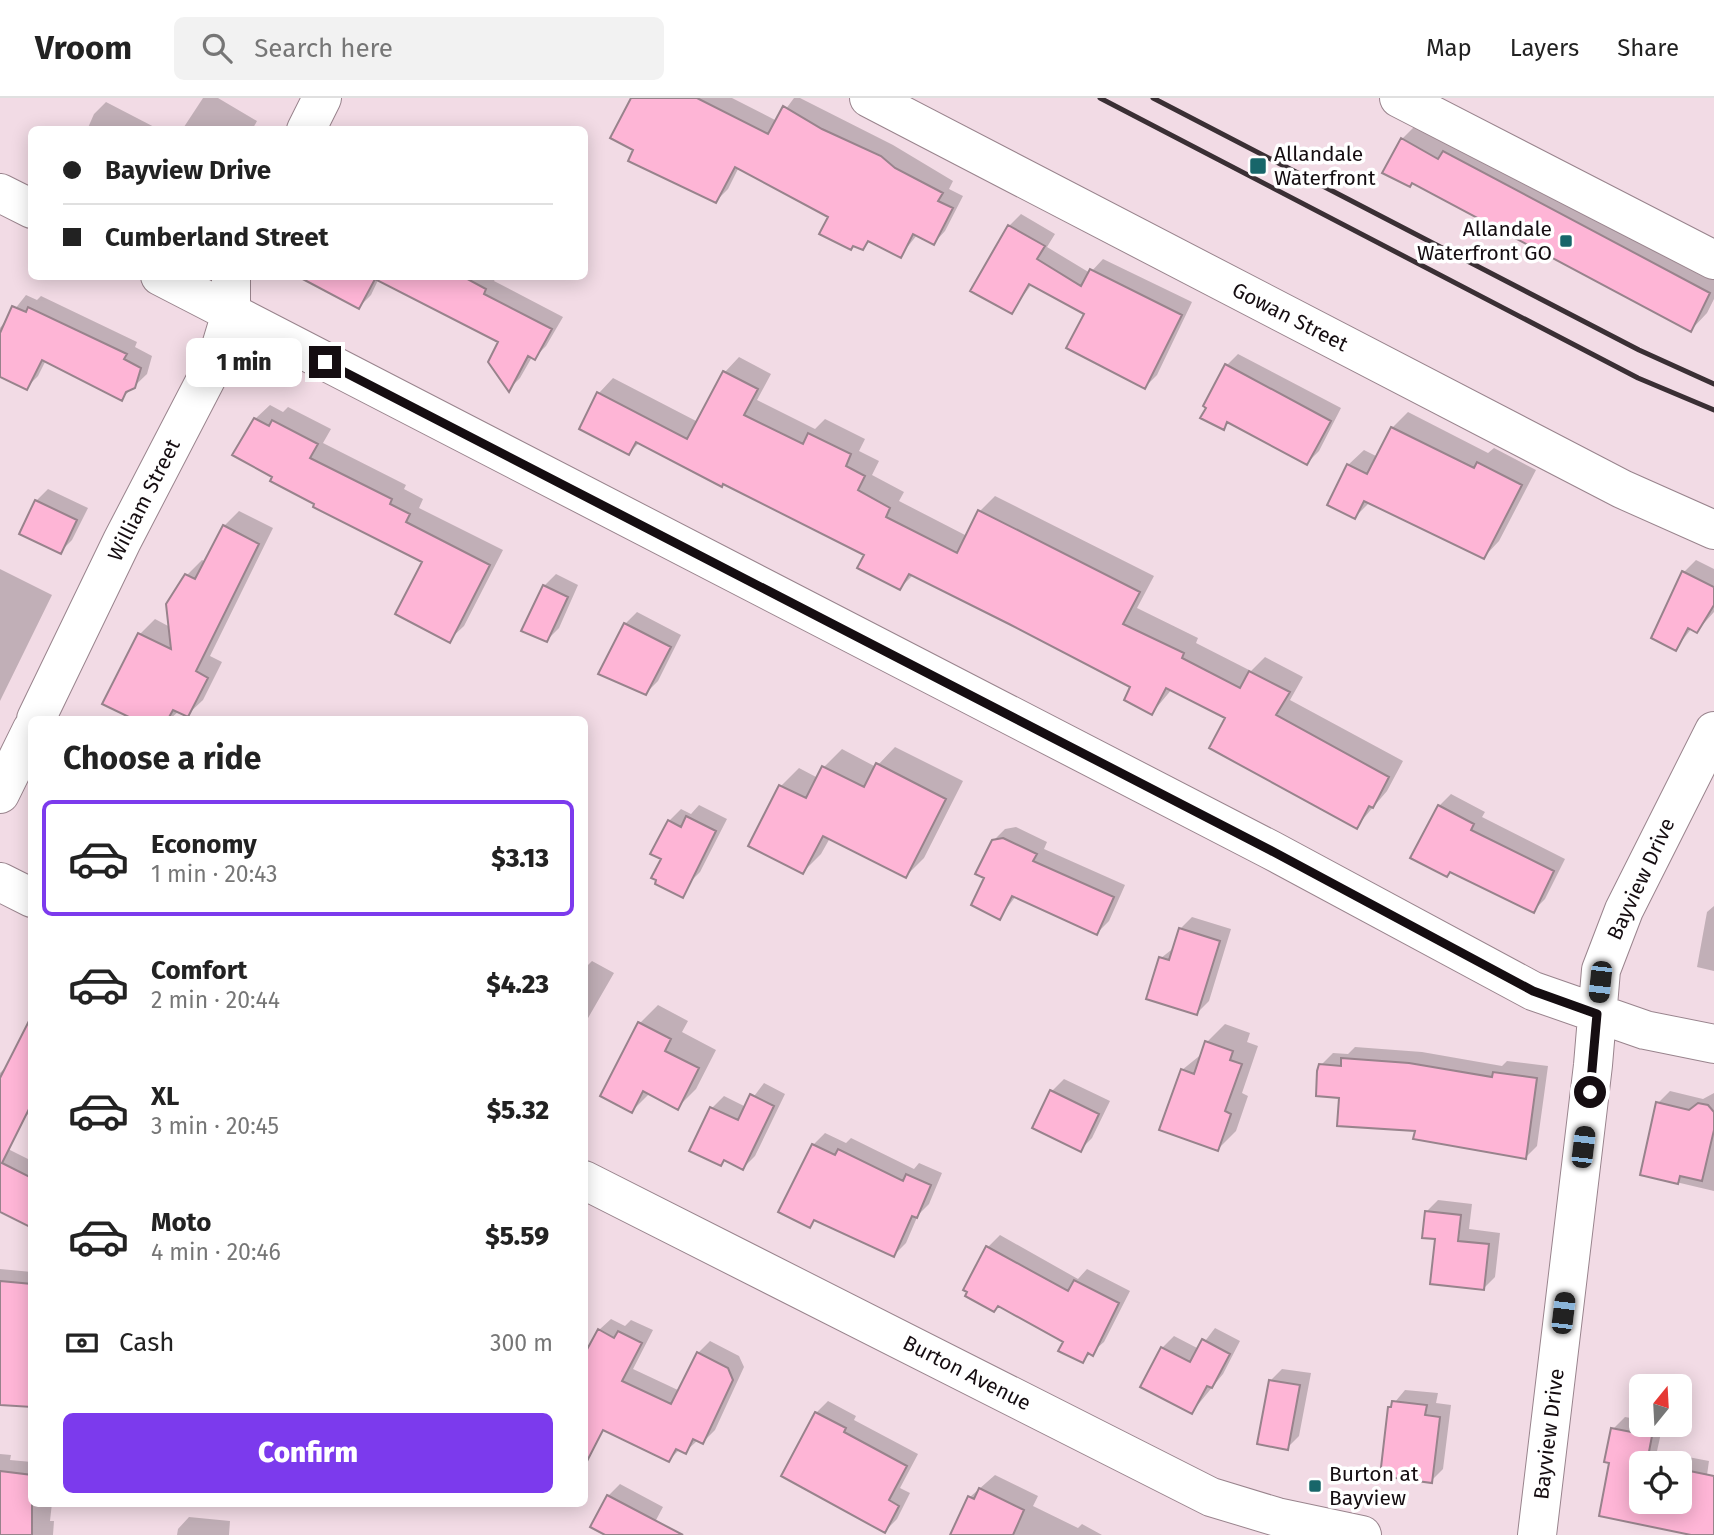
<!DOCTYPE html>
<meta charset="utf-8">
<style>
body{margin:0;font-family:"Fira Sans",sans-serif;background:#f2f2f2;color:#222;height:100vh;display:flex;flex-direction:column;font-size:26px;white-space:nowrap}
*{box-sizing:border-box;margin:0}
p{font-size:23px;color:#767676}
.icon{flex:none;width:38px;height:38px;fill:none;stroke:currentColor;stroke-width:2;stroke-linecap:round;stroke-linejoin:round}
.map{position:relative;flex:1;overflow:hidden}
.details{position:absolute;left:28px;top:618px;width:560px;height:791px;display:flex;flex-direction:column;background:#fff;border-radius:10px;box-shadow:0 4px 18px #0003}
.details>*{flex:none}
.top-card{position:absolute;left:28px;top:28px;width:560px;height:154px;border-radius:10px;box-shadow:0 4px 18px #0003;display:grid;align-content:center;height:154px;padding:0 35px;background:#fff}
.needle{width:46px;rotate:18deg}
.tools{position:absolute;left:1629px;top:1276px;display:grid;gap:14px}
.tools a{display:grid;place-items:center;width:63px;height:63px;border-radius:10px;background:#fff;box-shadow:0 4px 18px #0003;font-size:35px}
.end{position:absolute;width:32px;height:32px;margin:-16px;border:9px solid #150d11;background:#fff;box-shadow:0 0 0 4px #fff}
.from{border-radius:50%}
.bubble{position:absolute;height:49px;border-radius:10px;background:#fff;box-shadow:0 4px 18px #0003;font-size:23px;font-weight:800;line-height:49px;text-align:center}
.car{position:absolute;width:21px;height:42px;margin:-21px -10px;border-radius:9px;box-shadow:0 0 5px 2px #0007;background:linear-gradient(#222 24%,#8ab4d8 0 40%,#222 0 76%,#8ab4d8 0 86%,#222 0)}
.top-card b{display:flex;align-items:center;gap:24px;height:66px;font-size:26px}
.top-card b+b{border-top:2px solid #e0e0e0}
.top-card i{width:18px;height:18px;background:#222}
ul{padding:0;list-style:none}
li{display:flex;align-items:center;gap:21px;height:116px;margin:0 14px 10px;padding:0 21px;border:4px solid transparent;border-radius:10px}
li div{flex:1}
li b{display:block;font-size:26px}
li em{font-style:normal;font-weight:800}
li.current{border-color:#7c3aed}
li>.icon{width:63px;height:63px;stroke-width:1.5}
h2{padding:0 35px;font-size:32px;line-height:84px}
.pay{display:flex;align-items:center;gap:18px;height:77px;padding:0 35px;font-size:26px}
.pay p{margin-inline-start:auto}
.action{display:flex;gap:14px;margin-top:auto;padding:14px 35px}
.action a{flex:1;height:80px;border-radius:10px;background:#7c3aed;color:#fff;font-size:28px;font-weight:800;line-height:80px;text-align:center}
header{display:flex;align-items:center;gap:42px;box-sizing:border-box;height:98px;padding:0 35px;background:#fff;border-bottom:2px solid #e0e0e0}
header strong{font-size:33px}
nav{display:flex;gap:38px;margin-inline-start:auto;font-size:24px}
.search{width:490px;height:63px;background:#f2f2f2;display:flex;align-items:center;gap:18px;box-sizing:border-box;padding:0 24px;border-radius:10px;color:#767676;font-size:26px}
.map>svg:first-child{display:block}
</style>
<header>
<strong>Vroom</strong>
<div class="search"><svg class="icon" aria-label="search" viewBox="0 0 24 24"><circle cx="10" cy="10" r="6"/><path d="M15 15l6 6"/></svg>Search here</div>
<nav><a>Map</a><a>Layers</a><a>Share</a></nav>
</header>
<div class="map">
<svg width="1714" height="1437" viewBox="0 0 1714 1437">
<rect width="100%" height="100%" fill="#f2dbe5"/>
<path fill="#0003" fill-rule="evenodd" d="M203,0H218L257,23L252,32H182Z
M633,0H732L777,23L794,0H800L893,47L953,83L949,91L963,98L945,133L934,145L917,137L901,157L871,142L863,150L830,118L739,69L728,91L716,103L636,51Z
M106,4L160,32H87L94,16Z
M1419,24L1714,172V201L1707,215L1691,232L1402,41Z
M1021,116L1055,136L1047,149L1090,175L1103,161L1192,204L1157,277L1145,289L1086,215L1032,186L1011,214L1009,128Z
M311,178H380L371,197L359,209Z
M418,178H497L494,183L563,219L546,248L534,260L532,259L520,280L509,291L501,243Z
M26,197L37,202L41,198L137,244L135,249L152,258L147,276L121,301L46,262L38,278L26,290L0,277V230Z
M1238,256L1341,310L1319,353L1307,365L1230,324L1223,330L1226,268Z
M739,259L771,276L757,302L815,331L825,321L865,341L859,353L879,363L872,377L904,394L899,403L967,438L980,413L995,398L1154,478L1137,510L1198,540L1196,545L1251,573L1265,559L1303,579L1290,602L1403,663L1387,693L1357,728L1227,619L1172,591L1152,615L1133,588L914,476L900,490L866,456L640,344L629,355L599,295L613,280L698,324L725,274Z
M270,307L283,314L288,309L331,331L323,345L406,387L404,391L423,401L419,410L503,452L464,528L449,542L424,463L328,415L272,382L274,378L255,321Z
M1408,314L1488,355L1494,350L1536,372L1499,443L1484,459L1370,404L1355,419L1348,367L1364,352L1378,359L1392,330Z
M48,391L88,410L72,442L60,454L21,435L36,403Z
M239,413L273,430L210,558L222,564L203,602L187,617L179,613L170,621H152L143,617L137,621L105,605L140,536L155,521L170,529L168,507L187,477L202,462L206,464L224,428Z
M1696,462L1714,471V514L1697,533L1692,530L1676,550L1654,539L1684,474Z
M0,471L52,497L0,603Z
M556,476L578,487L559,530L547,542L544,488Z
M637,514L681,537L658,583L646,595L600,575L625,526Z
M895,649L963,683L924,760L906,778L830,740L821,756L803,774L781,688L799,670L818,680L824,669L842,651L876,669Z
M1451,696L1485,714L1482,719L1565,761L1545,801L1533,813L1439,708Z
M699,707L727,721L700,774L688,786L663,761L669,723L681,711L691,716Z
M1016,729L1047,744L1044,751L1125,787L1109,823L1097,835L1016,798L1000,819L993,743L1005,731Z
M1714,808V873L1697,869L1707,814Z
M1192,819L1231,831L1209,903L1197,915L1161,860L1175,849L1180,831Z
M592,863L614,875L584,927V871Z
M658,907L688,923L682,934L716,952L696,991L678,1009L650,995L632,1013L640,925Z
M32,920V1012L22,1022L0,1011V975L8,967Z
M1225,926L1250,935L1247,944L1258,948L1242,995L1248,998L1236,1033L1218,1051L1182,972L1203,955L1207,944Z
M1355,949L1422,954L1502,968L1507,963L1548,968L1537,1048L1526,1059L1417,1032L1341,998L1321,967L1333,955L1348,956Z
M1064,981L1110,1003L1092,1040L1080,1052L1052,993Z
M764,985L785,996L755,1058L743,1070L725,1061L720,1066L691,1052L712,1010L724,998L746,1009Z
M1670,993L1703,1001L1714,995V1093L1642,1076L1658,1005Z
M825,1035L846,1045L851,1040L914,1071L919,1065L942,1075L929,1106L918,1117L906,1145L894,1157L816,1121L809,1128L813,1047Z
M6,1050L32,1063V1125L0,1112V1055Z
M1438,1102L1472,1106L1469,1131L1500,1135L1495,1179L1483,1191L1437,1140L1426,1114Z
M1000,1137L1078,1181L1087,1171L1130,1193L1104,1244L1082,1263L1065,1243L965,1191L988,1149Z
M0,1171L32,1174V1306L0,1305Z
M611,1221L625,1228L631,1222L653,1232L633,1271L680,1293L698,1255L710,1243L739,1258L744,1269L715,1332L703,1344L698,1342L685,1354L680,1351L669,1362L584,1323L599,1232Z
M1215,1230L1240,1243L1223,1276L1192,1314L1162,1250L1174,1238L1199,1251Z
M1282,1271L1311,1275L1299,1338L1287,1350L1270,1283Z
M1405,1292L1438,1295L1436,1305L1451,1307L1443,1371L1431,1383L1390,1310Z
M828,1303L856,1318L854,1322L918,1356L900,1390L910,1395L897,1421L885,1433L816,1315Z
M1625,1319L1642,1322V1326H1663L1657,1353L1709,1363L1707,1377L1714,1378V1437L1601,1416L1611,1363L1613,1331ZM1642,1365H1680V1404H1642Z
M0,1356L11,1357L10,1362L32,1364V1405H52L50,1423H54L53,1437H0Z
M995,1377L1038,1398L1033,1408L1078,1430L1082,1426L1102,1437H953L970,1399Z
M620,1386L663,1409L648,1437H609L608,1398Z
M189,1419L230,1423L229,1437H177L178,1431Z"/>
<path fill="#feb5d6" stroke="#98838c" stroke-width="2" d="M631,0H697L768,36L783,8L822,31L881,58L895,70L943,95L938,103L953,110L934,147L913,136L901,160L868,143L863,152L853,148L851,152L819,136L828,119L735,69L716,105L628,63L633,52L610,40Z
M1401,40L1438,61L1443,53L1710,195L1691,234L1412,85L1410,89L1382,75Z
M1008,127L1045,148L1037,161L1081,188L1090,171L1182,217L1145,291L1066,250L1084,216L1029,186L1012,216L970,193Z
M297,178H462L486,191L484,196L552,231L535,262L528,258L509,294L488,264L498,244L375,181L359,211Z
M12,208L26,214L28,209L127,256L124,261L141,270L135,290L126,294L122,303L42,262L27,292L0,279V235Z
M1225,266L1331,323L1307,367L1227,324L1224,332L1200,320L1206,310L1203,308Z
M723,273L758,291L744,317L803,346L808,335L851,356L846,368L865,378L858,392L890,410L886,419L957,455L978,412L1140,494L1123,526L1184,555L1182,560L1240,590L1249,573L1290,594L1276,617L1389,679L1373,710L1369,708L1357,731L1209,650L1225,620L1166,590L1152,617L1124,602L1130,589L1009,526L909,476L900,492L857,470L864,457L723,386L722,389L636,344L629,357L579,331L597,294L687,341Z
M254,320L269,328L272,322L318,346L310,360L392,401L390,406L410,416L406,424L490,467L450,545L395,516L422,464L313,409L314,406L270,383L272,379L232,357Z
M1391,329L1474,370L1477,364L1522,387L1484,461L1364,403L1355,421L1327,407L1347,366L1367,376Z
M35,402L77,422L61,456L19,436Z
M223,427L259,446L196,573L208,580L188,619L173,612L168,621H133L102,606L138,535L171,551L166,506L185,476L195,481Z
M1682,473L1714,489V507L1697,535L1688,530L1676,553L1651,540Z
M543,487L568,499L547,544L521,533Z
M624,525L671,549L646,597L598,576Z
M876,665L946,701L906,780L823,738L803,776L748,748L779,687L806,700L822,668L864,689Z
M1438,707L1474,726L1471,732L1554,773L1534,815L1450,774L1447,779L1410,760Z
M686,718L716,733L683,800L655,786L656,782L651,780L661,761L650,756L668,722L681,729Z
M1003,740L1037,756L1033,763L1114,799L1097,837L1012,798L1000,822L971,807L984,780L975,776L992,742Z
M1179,830L1220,843L1197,917L1146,901L1159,859L1169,862Z
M32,917V1005L2,1065L32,1080V1130L0,1114V980Z
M638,924L671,941L665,953L699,970L678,1012L643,993L632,1015L600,998Z
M1205,943L1233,953L1230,962L1242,966L1225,1013L1231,1016L1218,1053L1159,1032L1181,971L1194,976Z
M1341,960L1409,965L1492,979L1493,974L1537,980L1526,1061L1413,1041L1415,1033L1337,1028L1339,1000L1316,998L1317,973L1319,966L1341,968Z
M1050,992L1099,1016L1081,1054L1032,1030Z
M750,996L774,1008L743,1072L724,1062L721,1068L689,1053L710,1009L738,1022Z
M1656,1004L1689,1012L1698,1005L1708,1007L1714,1014V1032L1702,1083L1680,1078L1678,1086L1640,1077Z
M812,1046L835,1057L838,1051L903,1083L906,1076L931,1087L917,1120L912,1118L894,1159L814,1122L810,1130L778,1114Z
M1425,1113L1461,1117L1458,1143L1489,1146L1484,1192L1430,1186L1435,1141L1422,1140Z
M986,1148L1068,1193L1074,1182L1119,1205L1093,1258L1088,1255L1083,1265L1058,1253L1063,1244L998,1208L994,1214L965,1198L967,1194L963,1192Z
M0,1183L32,1186V1309L0,1307Z
M598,1231L614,1240L618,1233L642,1245L622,1283L671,1306L697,1254L728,1270L733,1282L703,1346L693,1341L686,1356L676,1351L669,1364L603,1332L584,1369V1257Z
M1202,1241L1230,1256L1212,1290L1207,1288L1192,1316L1140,1289L1161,1249L1190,1264Z
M1269,1282L1300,1287L1288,1352L1257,1346Z
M1392,1303L1427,1307L1425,1317L1440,1319L1432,1385L1380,1378L1388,1309H1391Z
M815,1314L846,1330L844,1334L907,1368L889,1402L899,1408L885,1435L781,1378Z
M1611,1330L1652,1338L1647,1364L1651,1365H1642V1404H1680V1371L1714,1378V1437H1691L1599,1418L1609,1365L1604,1364Z
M0,1373L32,1377V1437H0Z
M979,1390L1024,1412L1013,1437H950L968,1398L974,1401Z
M607,1397L683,1437H605L590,1429Z"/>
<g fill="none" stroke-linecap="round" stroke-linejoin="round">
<g stroke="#99848d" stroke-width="40">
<path id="minor" d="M869,0L1622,391L1714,432
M1399,0L1714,162
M306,32L322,0
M0,95L32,111
M160,178L1271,752L1533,893L1645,932L1714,946
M36,621L122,443L218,258L231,215V178
M0,696L32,631
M1537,1437L1593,967L1601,872L1624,812L1714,633"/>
</g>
<g stroke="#99848d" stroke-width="40">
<path id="major" d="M0,784L32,800
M584,1082L1211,1399L1277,1419L1362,1437"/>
</g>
<use href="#minor" stroke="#fff" stroke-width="38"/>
<use href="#major" stroke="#fff" stroke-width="38"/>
<path stroke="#3a2f34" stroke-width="5" d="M1100,0L1638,280L1714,312
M1153,0L1639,252L1714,286"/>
</g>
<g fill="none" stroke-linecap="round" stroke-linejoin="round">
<path stroke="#150d11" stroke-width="9" d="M325,264L1270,752L1533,893L1597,916L1590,994"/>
</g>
<g fill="#18666a" stroke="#fff" stroke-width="2.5">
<rect x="1249" y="59" width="18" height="18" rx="3.5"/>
<rect x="1559" y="136" width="14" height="14" rx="3.5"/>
<rect x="1308" y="1381" width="14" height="14" rx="3.5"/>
</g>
<g text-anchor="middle" stroke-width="7" stroke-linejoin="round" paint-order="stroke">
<g font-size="21" fill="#150d11" stroke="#fff" text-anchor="start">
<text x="1274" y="63">Allandale<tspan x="1274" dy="24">Waterfront</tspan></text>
<text x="1552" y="138" text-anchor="end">Allandale<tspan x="1552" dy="24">Waterfront GO</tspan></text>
<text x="1329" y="1383">Burton at<tspan x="1329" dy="24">Bayview</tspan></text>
</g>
<g font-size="21" fill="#150d11" stroke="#fff">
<text transform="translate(1290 219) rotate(27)" y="7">Gowan Street</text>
<text transform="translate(144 402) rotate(-63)" y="7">William Street</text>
<text transform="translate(1641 781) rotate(-65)" y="7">Bayview Drive</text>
<text transform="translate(967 1275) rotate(27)" y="7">Burton Avenue</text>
<text transform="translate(1549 1336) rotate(-83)" y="7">Bayview Drive</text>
</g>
</g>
</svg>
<div class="tools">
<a><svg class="needle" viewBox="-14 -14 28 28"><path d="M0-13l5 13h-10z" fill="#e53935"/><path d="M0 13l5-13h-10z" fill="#767676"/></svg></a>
<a><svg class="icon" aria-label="locate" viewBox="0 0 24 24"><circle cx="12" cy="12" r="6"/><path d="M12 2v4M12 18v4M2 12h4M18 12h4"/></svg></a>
</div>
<i class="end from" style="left:1590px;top:994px"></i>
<i class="end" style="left:325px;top:264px"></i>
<div class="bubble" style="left:186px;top:240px;width:116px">1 min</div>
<i class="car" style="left:1600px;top:884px;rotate:186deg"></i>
<i class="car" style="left:1583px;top:1049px;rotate:7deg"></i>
<i class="car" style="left:1563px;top:1215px;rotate:7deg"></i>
<div class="top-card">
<b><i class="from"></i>Bayview Drive</b>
<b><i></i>Cumberland Street</b>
</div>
<section class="details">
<h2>Choose a ride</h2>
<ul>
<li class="current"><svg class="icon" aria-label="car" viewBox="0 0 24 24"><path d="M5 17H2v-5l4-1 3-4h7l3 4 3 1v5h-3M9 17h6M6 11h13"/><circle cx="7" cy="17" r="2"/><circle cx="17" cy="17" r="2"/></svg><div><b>Economy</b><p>1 min · 20:43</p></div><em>$3.13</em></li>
<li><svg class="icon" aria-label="car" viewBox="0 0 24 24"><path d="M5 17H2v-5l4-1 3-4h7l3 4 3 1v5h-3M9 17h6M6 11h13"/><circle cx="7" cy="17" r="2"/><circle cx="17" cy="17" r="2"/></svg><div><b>Comfort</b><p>2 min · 20:44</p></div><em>$4.23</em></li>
<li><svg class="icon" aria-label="car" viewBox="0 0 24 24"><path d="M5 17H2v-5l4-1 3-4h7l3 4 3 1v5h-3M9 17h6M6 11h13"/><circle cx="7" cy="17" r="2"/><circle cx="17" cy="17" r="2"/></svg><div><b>XL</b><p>3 min · 20:45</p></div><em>$5.32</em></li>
<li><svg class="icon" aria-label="car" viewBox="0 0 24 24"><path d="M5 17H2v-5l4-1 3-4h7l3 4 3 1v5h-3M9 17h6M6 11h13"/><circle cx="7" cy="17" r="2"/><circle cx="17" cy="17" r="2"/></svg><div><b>Moto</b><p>4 min · 20:46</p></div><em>$5.59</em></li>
</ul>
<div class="pay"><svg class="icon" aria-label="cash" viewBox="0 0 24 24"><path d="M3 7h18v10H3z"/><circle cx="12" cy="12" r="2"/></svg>Cash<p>300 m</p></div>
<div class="action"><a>Confirm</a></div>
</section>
</div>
